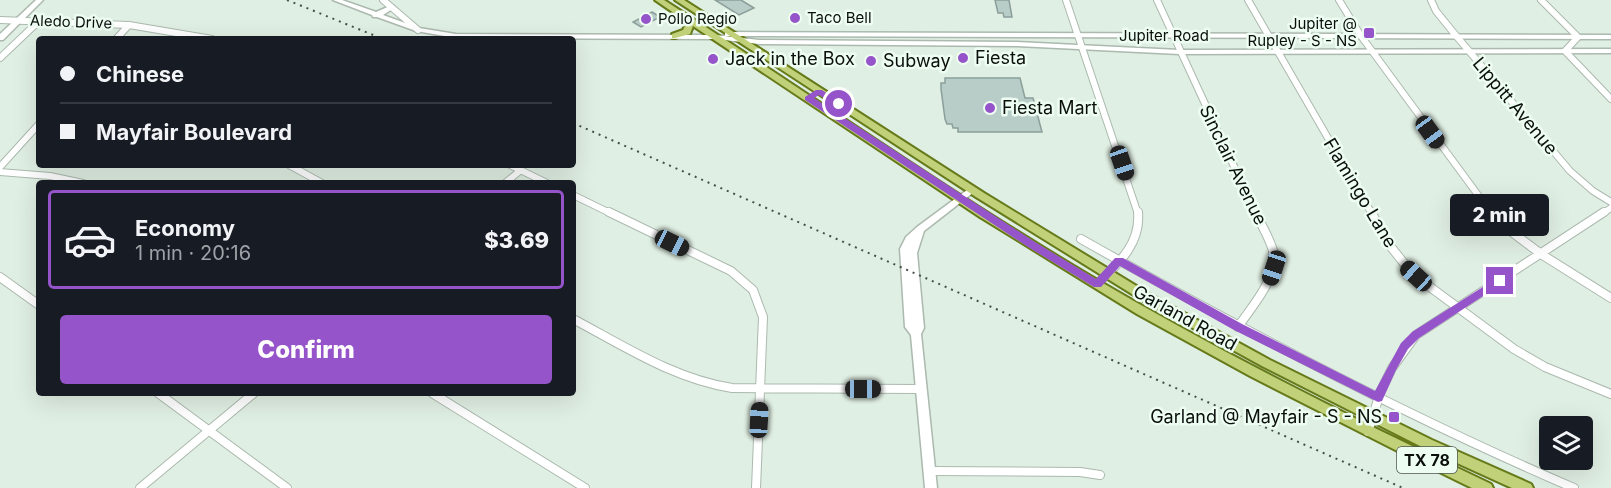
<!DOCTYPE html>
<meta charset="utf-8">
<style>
body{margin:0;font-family:Inter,sans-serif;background:#20242c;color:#f1f3f6;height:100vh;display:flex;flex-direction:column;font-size:22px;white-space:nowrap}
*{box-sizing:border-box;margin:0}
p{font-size:20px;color:#9ea1a6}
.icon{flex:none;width:33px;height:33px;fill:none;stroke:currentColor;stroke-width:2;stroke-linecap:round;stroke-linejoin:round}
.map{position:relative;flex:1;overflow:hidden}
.side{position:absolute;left:36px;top:180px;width:540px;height:216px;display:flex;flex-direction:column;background:#171b24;border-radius:6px;box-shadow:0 6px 24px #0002}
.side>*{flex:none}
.guide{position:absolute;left:36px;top:36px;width:540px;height:132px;border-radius:6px;box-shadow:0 6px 24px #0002;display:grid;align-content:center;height:132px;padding:0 24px;background:#171b24}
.fabs{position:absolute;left:1539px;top:416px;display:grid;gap:12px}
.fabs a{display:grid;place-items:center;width:54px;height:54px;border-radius:6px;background:#171b24;box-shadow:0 6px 24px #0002;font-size:30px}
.end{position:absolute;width:27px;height:27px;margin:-14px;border:8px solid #9554c9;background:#fff;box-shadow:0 0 0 3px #fff}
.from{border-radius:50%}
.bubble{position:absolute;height:42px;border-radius:6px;background:#171b24;box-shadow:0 6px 24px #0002;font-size:20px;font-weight:800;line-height:42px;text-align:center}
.car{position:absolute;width:18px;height:36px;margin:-18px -9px;border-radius:8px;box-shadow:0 0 4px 2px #0007;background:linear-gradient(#222 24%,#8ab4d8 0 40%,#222 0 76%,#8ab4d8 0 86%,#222 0)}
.guide b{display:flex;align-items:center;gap:21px;height:57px;font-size:22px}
.guide b+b{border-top:2px solid #363941}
.guide i{width:15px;height:15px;background:#f1f3f6}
ul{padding:10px 0 0;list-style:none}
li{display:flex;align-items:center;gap:18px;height:99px;margin:0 12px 9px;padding:0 12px;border:3px solid transparent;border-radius:6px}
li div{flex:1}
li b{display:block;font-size:22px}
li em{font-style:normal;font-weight:800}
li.on{border-color:#9554c9}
li>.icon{width:54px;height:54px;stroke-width:1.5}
.primary-button{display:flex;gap:12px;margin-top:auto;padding:12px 24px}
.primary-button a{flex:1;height:69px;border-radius:6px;background:#9554c9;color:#fff;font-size:24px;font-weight:800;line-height:69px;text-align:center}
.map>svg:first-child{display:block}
</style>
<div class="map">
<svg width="1611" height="488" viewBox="0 0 1611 488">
<rect width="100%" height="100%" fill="#e0efe3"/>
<path fill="#b8ccc8" stroke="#8b9e9a" stroke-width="1.5" d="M715,0H741L754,8L739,15Z
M995,0H1009L1012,17H1004L1003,13H998Z
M652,12L660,17L641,27L633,22Z
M945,78H1020L1025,98H1033L1042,132H958V128H953L952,124H947L945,119L941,89V83H945Z"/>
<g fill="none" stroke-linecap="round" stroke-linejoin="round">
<g stroke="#abb9ae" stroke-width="8">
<path id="street-far1" d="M383,0L418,30
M1066,0L1138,214
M1157,0L1256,214
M1248,0L1372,214
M1339,0L1361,36L1492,214
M1431,0L1436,11L1453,32L1570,171L1593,191L1611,202
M1541,0L1578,37L1565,51L1611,99
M0,20L129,25L212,39
M116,39L129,25
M0,58L39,21
M289,165L322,183
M510,165L547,183
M0,167L39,124
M0,172L50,176L83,183
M505,183L521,170
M573,195L612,214
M1602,214L1611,208"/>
</g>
<g stroke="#abb9ae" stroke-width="10">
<path id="street" d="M609,212L731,271L753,290L763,317L756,488
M1371,212L1391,247L1407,267L1426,284L1514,349L1545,367L1611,394
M1490,212L1496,220L1541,254L1611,298
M1081,239C1242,330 1404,415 1574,488
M0,277L39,305
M1097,284C1118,264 1141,244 1138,212
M573,319C624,346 674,379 732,388L921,389
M1238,327C1252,306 1278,279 1273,251C1270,239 1261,224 1255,212
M158,393L287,488
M432,393L585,488
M1368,432L1380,393L1392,368L1416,335L1604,212
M929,471L1080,472L1100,475
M140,488L254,393"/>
</g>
<g stroke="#abb9ae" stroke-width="3">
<path id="secondary" d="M36,0H43L3,40H0V34Z
M333,0H342L376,12L390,6H394V8L383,15L419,28L456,34L716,35L759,40L1017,42L1179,50L1611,49V53L1179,54L1017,46L759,44L716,39L456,38L416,31L377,17H373L372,15Z
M725,32L1611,35V39L728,36H725Z
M971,187L975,190L974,192L924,231L917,253L924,328L921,334L937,488H925L911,335L905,327L900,249L906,237L917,227Z"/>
</g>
<g stroke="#667a1a" stroke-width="4">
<path id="primary" d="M655,0H664C806,91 944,189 1089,275C1219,352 1354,419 1491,484L1493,488H1472L1423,464L1250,376L1137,314L980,217L693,26L690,34L675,38H672V34L683,30L687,22Z
M675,0H684L984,193L1148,293L1270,360L1432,440L1531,484L1533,488H1512L1424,448L1262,366L1140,299L976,197Z"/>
</g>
<use href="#street-far1" stroke="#fff" stroke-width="6"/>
<use href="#street" stroke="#fff" stroke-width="8"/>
<use href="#secondary" fill="#fff" fill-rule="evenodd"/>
<use href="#primary" fill="#c1d17a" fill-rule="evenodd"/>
<path stroke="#474f4a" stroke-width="2" stroke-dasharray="2 5" stroke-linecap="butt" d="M287,0L383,39
M573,123L1403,488"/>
</g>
<path fill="#9554c9" d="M816,90H822L843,104L836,106L819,95L814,98L1035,242L1096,279L1115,258H1123L1242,324L1375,391L1401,343L1412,332L1497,278L1500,277L1506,281L1419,338L1408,349L1396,370L1382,401L1378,402L1234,330L1120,266L1101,287H1094L1028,247L805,100V97Z"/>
<g fill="#9554c9" stroke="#eefdf1" stroke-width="2">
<circle cx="795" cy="18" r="6"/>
<circle cx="646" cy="19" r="6"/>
<rect x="1363" y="27" width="12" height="12" rx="3"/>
<circle cx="963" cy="58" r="6"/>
<circle cx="713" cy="59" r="6"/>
<circle cx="871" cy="61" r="6"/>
<circle cx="990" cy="108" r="6"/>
<rect x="1388" y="411" width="12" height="12" rx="3"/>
</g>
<g text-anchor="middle" stroke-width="5" stroke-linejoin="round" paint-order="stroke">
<g font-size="15" fill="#0a0f0c" stroke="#eefdf1" text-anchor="start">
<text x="807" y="23">Taco Bell</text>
<text x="658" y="24">Pollo Regio</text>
<text x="1357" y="29" text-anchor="end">Jupiter @<tspan x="1357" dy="17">Rupley - S - NS</tspan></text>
</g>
<g font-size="15" fill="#0a0f0c" stroke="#eefdf1">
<text transform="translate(71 22) rotate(2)" y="5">Aledo Drive</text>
<text x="1164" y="41">Jupiter Road</text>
</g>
<rect fill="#eefdf1" stroke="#4e5651" stroke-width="1.5" x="1397" y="447" width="60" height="26" rx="4.5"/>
<g font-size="16" font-weight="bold" fill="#0a0f0c">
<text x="1427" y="466">TX 78</text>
</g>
<g font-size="18" fill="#0a0f0c" stroke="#eefdf1" text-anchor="start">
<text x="975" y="64">Fiesta</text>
<text x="725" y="65">Jack in the Box</text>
<text x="883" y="67">Subway</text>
<text x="1002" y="114">Fiesta Mart</text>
<text x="1382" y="423" text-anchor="end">Garland @ Mayfair - S - NS</text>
</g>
<g font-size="18" fill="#0a0f0c" stroke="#eefdf1">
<text transform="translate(1515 106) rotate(50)" y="6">Lippitt Avenue</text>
<text transform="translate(1233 165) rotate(64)" y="6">Sinclair Avenue</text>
<text transform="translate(1360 193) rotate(59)" y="6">Flamingo Lane</text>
<text transform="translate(1185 318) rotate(29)" y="6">Garland Road</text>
</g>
</g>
</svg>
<div class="fabs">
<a><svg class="icon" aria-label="layers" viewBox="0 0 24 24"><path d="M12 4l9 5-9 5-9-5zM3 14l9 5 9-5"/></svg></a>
</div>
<i class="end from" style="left:839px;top:104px"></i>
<i class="end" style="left:1500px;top:281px"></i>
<div class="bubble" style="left:1450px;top:194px;width:99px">2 min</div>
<i class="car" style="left:1430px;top:132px;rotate:144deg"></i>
<i class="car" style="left:1122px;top:163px;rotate:161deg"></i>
<i class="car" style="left:672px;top:243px;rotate:116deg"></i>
<i class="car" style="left:1274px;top:268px;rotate:198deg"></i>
<i class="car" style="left:1416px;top:276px;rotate:312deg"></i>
<i class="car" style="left:863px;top:389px;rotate:90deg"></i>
<i class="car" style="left:759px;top:420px;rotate:3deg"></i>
<div class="guide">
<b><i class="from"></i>Chinese</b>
<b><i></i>Mayfair Boulevard</b>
</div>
<section class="side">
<ul>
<li class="on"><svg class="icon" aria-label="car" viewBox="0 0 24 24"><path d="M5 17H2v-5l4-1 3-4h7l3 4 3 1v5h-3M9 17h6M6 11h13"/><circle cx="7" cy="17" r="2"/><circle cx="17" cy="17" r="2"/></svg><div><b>Economy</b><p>1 min · 20:16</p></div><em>$3.69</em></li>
</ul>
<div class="primary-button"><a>Confirm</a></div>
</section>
</div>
